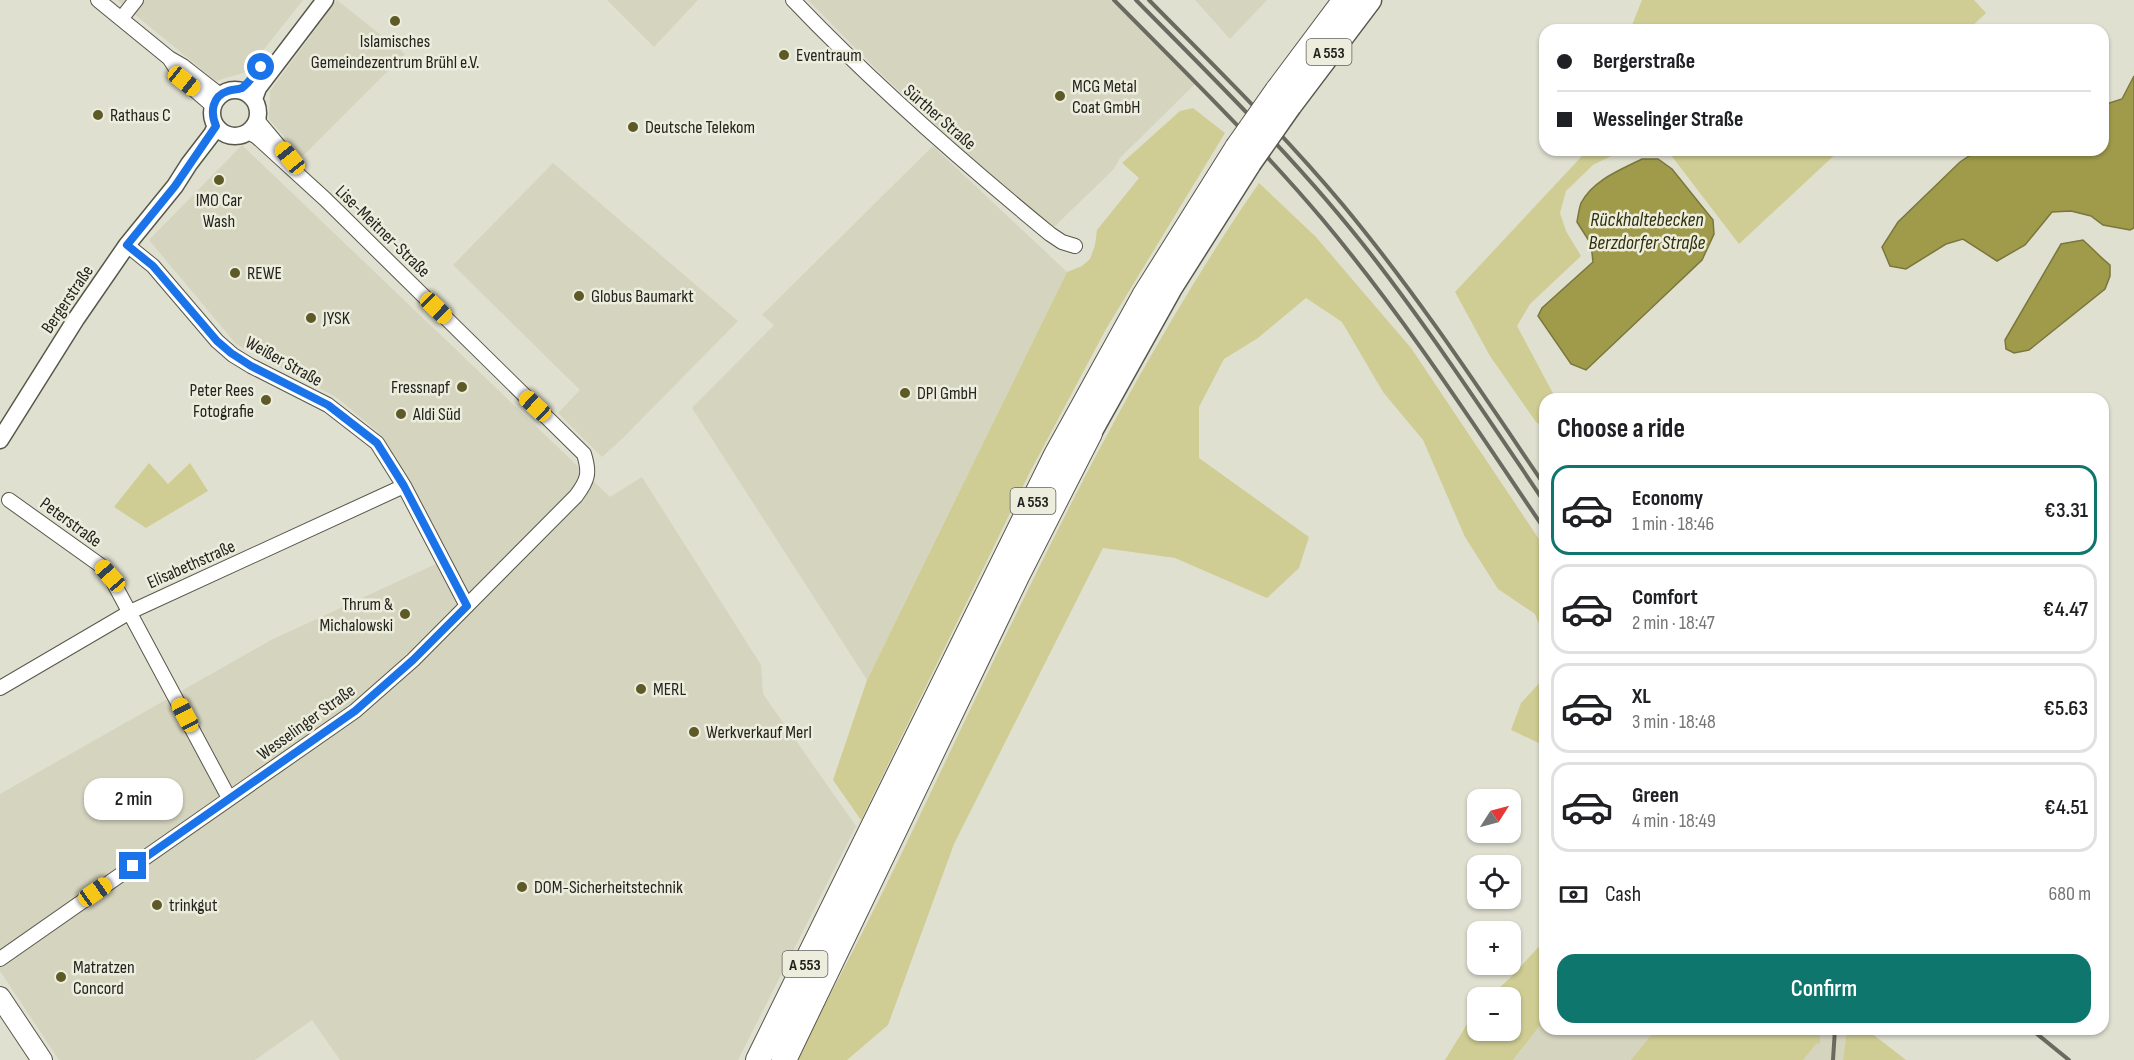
<!DOCTYPE html>
<meta charset="utf-8">
<style>
body{margin:0;font-family:"Sofia Sans Condensed",sans-serif;background:#f2f2f2;color:#202124;height:100vh;display:flex;flex-direction:column;font-size:22px;white-space:nowrap}
*{box-sizing:border-box;margin:0}
p{font-size:20px;color:#757577}
.icon{flex:none;width:33px;height:33px;fill:none;stroke:currentColor;stroke-width:2;stroke-linecap:round;stroke-linejoin:round}
.map{position:relative;flex:1;overflow:hidden}
.drawer{position:absolute;left:1539px;top:393px;width:570px;height:642px;display:flex;flex-direction:column;background:#fff;border-radius:18px;box-shadow:0 2px 4px #0004}
.drawer>*{flex:none}
.guide{position:absolute;left:1539px;top:24px;width:570px;height:132px;border-radius:18px;box-shadow:0 2px 4px #0004;display:grid;align-content:center;height:132px;padding:0 18px;background:#fff}
.needle{width:39px;rotate:54deg}
.tools{position:absolute;left:1467px;top:789px;display:grid;gap:12px}
.tools a{display:grid;place-items:center;width:54px;height:54px;border-radius:12px;background:#fff;box-shadow:0 2px 4px #0004;font-size:30px}
.end{position:absolute;width:27px;height:27px;margin:-14px;border:8px solid #1a73e8;background:#fff;box-shadow:0 0 0 3px #fff}
.from{border-radius:50%}
.bubble{position:absolute;height:42px;border-radius:18px;background:#fff;box-shadow:0 2px 4px #0004;font-size:20px;font-weight:600;line-height:42px;text-align:center}
.car{position:absolute;width:18px;height:36px;margin:-18px -9px;border-radius:8px;box-shadow:0 0 4px 2px #0007;background:linear-gradient(#f5c518 24%,#345 0 40%,#f5c518 0 76%,#345 0 86%,#f5c518 0)}
.guide b{display:flex;align-items:center;gap:21px;height:57px;font-size:22px}
.guide b+b{border-top:2px solid #e0e0e0}
.guide i{width:15px;height:15px;background:#202124}
ul{padding:0;list-style:none}
li{display:flex;align-items:center;gap:18px;height:90px;margin:0 12px 9px;padding:0 6px;border:3px solid #e0e0e0;border-radius:18px}
li div{flex:1}
li b{display:block;font-size:22px}
li em{font-style:normal;font-weight:600}
li.selected{border-color:#0f766e}
li>.icon{width:54px;height:54px;stroke-width:1.5}
h2{padding:0 18px;font-size:27px;line-height:72px}
.pay{display:flex;align-items:center;gap:15px;height:66px;padding:0 18px;font-size:22px}
.pay p{margin-inline-start:auto}
.button{display:flex;gap:12px;margin-top:auto;padding:12px 18px}
.button a{flex:1;height:69px;border-radius:18px;background:#0f766e;color:#fff;font-size:24px;font-weight:600;line-height:69px;text-align:center}
.map>svg:first-child{display:block}
</style>
<div class="map">
<svg width="2134" height="1060" viewBox="0 0 2134 1060">
<rect width="100%" height="100%" fill="#e0e0d1"/>
<path fill="#d5d4bf" d="M117,0H303L246,72L216,81Z
M337,0L405,54L302,157L269,119L270,91Z
M607,0H698L654,47Z
M808,0H1111L1195,84L1120,158L1114,169L1054,227L1045,226L882,75Z
M1195,0H1267L1230,39Z
M242,145L610,497L642,477L761,665L763,694L856,826L738,1060H340L312,1020L255,1060H59L0,971V794L271,640L451,557L379,433L336,397L236,344L149,240Z
M933,146L1067,272L867,680L692,408L774,325L762,315Z
M553,163L738,321L623,438L602,457L558,413L580,390L453,265Z
M1545,1019V1029H1847L1843,1060H1513Z"/>
<path fill="#cfcd94" d="M1642,0H1974L1986,13L1968,30H1630Z
M1193,108L1225,133L1106,329L1030,472L861,820L833,780L867,680L1067,272L1082,266L1090,259L1095,245L1097,230L1139,178L1122,163L1180,111Z
M1584,150H1623L1593,165L1566,191L1560,213L1566,231L1581,256L1530,304L1517,326L1556,399H1545V426H1542L1536,422L1490,356L1455,292L1582,156Z
M1667,150H1840L1739,244Z
M1259,183L1316,237L1411,348L1545,548V639L1535,614L1498,589L1465,537L1423,440L1383,392L1342,322L1306,298L1258,338L1224,359L1199,407V458L1309,537L1299,568L1267,598L1175,558L1103,548L954,844L888,1025L847,1060H795C830,996 864,931 896,865C1008,633 1112,396 1259,183Z
M149,463L168,484L190,463L208,491L146,528L114,507Z
M1545,677V746L1511,730L1521,703Z
M1545,940V1019L1513,1060H1445L1477,1008L1478,1030H1510V998L1489,997L1510,978Z
M1656,1029H1820V1043L1816,1044L1803,1060H1631Z
M1847,1029H1866L1906,1060H1843Z"/>
<path fill="#9f9b4a" stroke="#7a773d" stroke-width="1.5" d="M2134,76V228L2130,230L2103,225L2091,216L2071,211L2052,212L2025,245L1997,261L1963,239L1946,244L1906,269L1890,266L1882,247L1898,222L1960,162L1978,150H2103V105L2122,99Z
M1642,159H1658L1672,169L1713,220L1714,234L1702,260L1586,370L1571,364L1538,316L1542,308L1593,262L1591,244L1577,222C1578,216 1579,209 1581,203C1593,180 1620,170 1642,159Z
M2083,240C2093,249 2100,257 2110,265V276L2105,289L2029,350L2014,353L2006,349L2005,340L2061,244Z"/>
<g fill="none" stroke-linecap="round" stroke-linejoin="round">
<g stroke="#57574a" stroke-width="16">
<path id="minor" d="M98,0L169,58
M793,0C873,84 960,160 1050,234L1062,242L1075,246
M121,19L136,0
M213,106L184,81L169,58L183,66L220,95
M257,120L293,163
M127,245L153,266L217,341L233,355L251,366L328,405L377,443L404,486L467,606
M9,500L100,565L110,576L229,798
M0,688L130,612L404,486
M0,959L355,711L413,660L576,496C588,480 590,473 584,454L325,199L257,137L248,132"/>
</g>
<g stroke="#57574a" stroke-width="19">
<path id="tertiary" d="M212 113a23 23 0 1 1 46 0a23 23 0 1 1-46 0Z
M254,99L258,88L325,0
M0,440L76,319L127,245L175,186L189,164L212,134L216,126"/>
</g>
<g stroke="#57574a" stroke-width="22">
<path id="secondary" d="M0,997L42,1060"/>
</g>
<g stroke="#57574a" stroke-width="25">
<path id="trunk" d="M1290,106L1370,0
M1090,433L1172,286L1250,163"/>
</g>
<g stroke="#57574a" stroke-width="26">
<path id="motorway" d="M1277,91L1345,0
M758,1060L1056,455L1144,296L1237,148
M784,1060L1017,576L1090,433"/>
</g>
<use href="#minor" stroke="#fff" stroke-width="14"/>
<use href="#tertiary" stroke="#fff" stroke-width="16"/>
<use href="#secondary" stroke="#fff" stroke-width="20"/>
<use href="#trunk" stroke="#fff" stroke-width="22"/>
<use href="#motorway" stroke="#fff" stroke-width="24"/>
<path stroke="#6a6a61" stroke-width="4" d="M1114,0C1185,72 1258,143 1323,220C1405,318 1474,425 1545,530
M1136,0C1218,83 1302,165 1373,257C1434,336 1489,420 1545,503
M1149,0C1215,67 1283,133 1343,205C1417,294 1480,390 1545,486
M2031,1029L2069,1060
M1833,1060L1835,1029"/>
<g stroke="#57574a" stroke-width="25" stroke-linecap="butt">
<path id="trunk-bridge" d="M1250,163L1290,106"/>
</g>
<g stroke="#57574a" stroke-width="26" stroke-linecap="butt">
<path id="motorway-bridge" d="M1237,148L1277,91"/>
</g>
<use href="#trunk-bridge" stroke="#fff" stroke-width="22"/>
<use href="#motorway-bridge" stroke="#fff" stroke-width="24"/>
</g>
<g fill="none" stroke-linecap="round" stroke-linejoin="round">
<path stroke="#1a73e8" stroke-width="8" d="M133,866L355,711L413,660L467,606L404,486L377,443L328,405L251,366L231,353L217,341L153,266L127,245L175,186L216,126C210,112 212,96 228,91C233,89 237,90 242,88C249,83 255,73 261,67"/>
</g>
<g fill="#5d5a27" stroke="#ededde" stroke-width="2">
<circle cx="395" cy="21" r="6"/>
<circle cx="784" cy="55" r="6"/>
<circle cx="1060" cy="96" r="6"/>
<circle cx="98" cy="115" r="6"/>
<circle cx="633" cy="127" r="6"/>
<circle cx="219" cy="180" r="6"/>
<circle cx="235" cy="273" r="6"/>
<circle cx="579" cy="296" r="6"/>
<circle cx="311" cy="318" r="6"/>
<circle cx="462" cy="387" r="6"/>
<circle cx="905" cy="393" r="6"/>
<circle cx="266" cy="400" r="6"/>
<circle cx="401" cy="414" r="6"/>
<circle cx="405" cy="614" r="6"/>
<circle cx="641" cy="689" r="6"/>
<circle cx="694" cy="732" r="6"/>
<circle cx="522" cy="887" r="6"/>
<circle cx="157" cy="905" r="6"/>
<circle cx="61" cy="977" r="6"/>
</g>
<g text-anchor="middle" stroke-width="5" stroke-linejoin="round" paint-order="stroke">
<g fill="#ededde" stroke="#606058" stroke-width="1.5">
<rect x="1306.5" y="39" width="45" height="26" rx="4.5"/>
<rect x="1010.5" y="488" width="45" height="26" rx="4.5"/>
<rect x="782.5" y="951" width="45" height="26" rx="4.5"/>
</g>
<g font-size="16" font-weight="bold" fill="#24241f">
<text x="1329" y="58">A 553</text>
<text x="1033" y="507">A 553</text>
<text x="805" y="970">A 553</text>
</g>
<g font-size="18" fill="#24241f" stroke="#ededde" text-anchor="start">
<text x="395" y="47" text-anchor="middle">Islamisches<tspan x="395" dy="21">Gemeindezentrum Brühl e.V.</tspan></text>
<text x="796" y="61">Eventraum</text>
<text x="1072" y="92">MCG Metal<tspan x="1072" dy="21">Coat GmbH</tspan></text>
<text x="110" y="121">Rathaus C</text>
<text x="645" y="133">Deutsche Telekom</text>
<text x="219" y="206" text-anchor="middle">IMO Car<tspan x="219" dy="21">Wash</tspan></text>
<text x="247" y="279">REWE</text>
<text x="591" y="302">Globus Baumarkt</text>
<text x="323" y="324">JYSK</text>
<text x="450" y="393" text-anchor="end">Fressnapf</text>
<text x="254" y="396" text-anchor="end">Peter Rees<tspan x="254" dy="21">Fotografie</tspan></text>
<text x="917" y="399">DPI GmbH</text>
<text x="413" y="420">Aldi Süd</text>
<text x="393" y="610" text-anchor="end">Thrum &amp;<tspan x="393" dy="21">Michalowski</tspan></text>
<text x="653" y="695">MERL</text>
<text x="706" y="738">Werkverkauf Merl</text>
<text x="534" y="893">DOM-Sicherheitstechnik</text>
<text x="169" y="911">trinkgut</text>
<text x="73" y="973">Matratzen<tspan x="73" dy="21">Concord</tspan></text>
</g>
<g font-size="18" fill="#24241f" stroke="#ededde">
<text transform="translate(940 117) rotate(41)" y="6">Sürther Straße</text>
<text transform="translate(383 231) rotate(44)" y="6">Lise-Meitner-Straße</text>
<text transform="translate(67 299) rotate(-56)" y="6">Bergerstraße</text>
<text transform="translate(284 361) rotate(29)" y="6">Weißer Straße</text>
<text transform="translate(71 522) rotate(36)" y="6">Peterstraße</text>
<text transform="translate(191 564) rotate(-24)" y="6">Elisabethstraße</text>
<text transform="translate(306 722) rotate(-36)" y="6">Wesselinger Straße</text>
</g>
<g font-size="20" font-style="italic" fill="#312f0b" stroke="#ededde">
<text x="1647" y="226">Rückhaltebecken<tspan x="1647" dy="23">Berzdorfer Straße</tspan></text>
</g>
</g>
</svg>
<div class="tools">
<a><svg class="needle" viewBox="-14 -14 28 28"><path d="M0-13l5 13h-10z" fill="#e53935"/><path d="M0 13l5-13h-10z" fill="#757577"/></svg></a>
<a><svg class="icon" aria-label="locate" viewBox="0 0 24 24"><circle cx="12" cy="12" r="6"/><path d="M12 2v4M12 18v4M2 12h4M18 12h4"/></svg></a>
<a>+</a>
<a>−</a>
</div>
<i class="end from" style="left:261px;top:67px"></i>
<i class="end" style="left:133px;top:866px"></i>
<div class="bubble" style="left:84px;top:778px;width:99px">2 min</div>
<i class="car" style="left:184px;top:81px;rotate:129deg"></i>
<i class="car" style="left:290px;top:158px;rotate:321deg"></i>
<i class="car" style="left:436px;top:308px;rotate:134deg"></i>
<i class="car" style="left:535px;top:406px;rotate:313deg"></i>
<i class="car" style="left:110px;top:576px;rotate:319deg"></i>
<i class="car" style="left:185px;top:715px;rotate:332deg"></i>
<i class="car" style="left:95px;top:892px;rotate:55deg"></i>
<div class="guide">
<b><i class="from"></i>Bergerstraße</b>
<b><i></i>Wesselinger Straße</b>
</div>
<section class="drawer">
<h2>Choose a ride</h2>
<ul>
<li class="selected"><svg class="icon" aria-label="car" viewBox="0 0 24 24"><path d="M5 17H2v-5l4-1 3-4h7l3 4 3 1v5h-3M9 17h6M6 11h13"/><circle cx="7" cy="17" r="2"/><circle cx="17" cy="17" r="2"/></svg><div><b>Economy</b><p>1 min · 18:46</p></div><em>€3.31</em></li>
<li><svg class="icon" aria-label="car" viewBox="0 0 24 24"><path d="M5 17H2v-5l4-1 3-4h7l3 4 3 1v5h-3M9 17h6M6 11h13"/><circle cx="7" cy="17" r="2"/><circle cx="17" cy="17" r="2"/></svg><div><b>Comfort</b><p>2 min · 18:47</p></div><em>€4.47</em></li>
<li><svg class="icon" aria-label="car" viewBox="0 0 24 24"><path d="M5 17H2v-5l4-1 3-4h7l3 4 3 1v5h-3M9 17h6M6 11h13"/><circle cx="7" cy="17" r="2"/><circle cx="17" cy="17" r="2"/></svg><div><b>XL</b><p>3 min · 18:48</p></div><em>€5.63</em></li>
<li><svg class="icon" aria-label="car" viewBox="0 0 24 24"><path d="M5 17H2v-5l4-1 3-4h7l3 4 3 1v5h-3M9 17h6M6 11h13"/><circle cx="7" cy="17" r="2"/><circle cx="17" cy="17" r="2"/></svg><div><b>Green</b><p>4 min · 18:49</p></div><em>€4.51</em></li>
</ul>
<div class="pay"><svg class="icon" aria-label="cash" viewBox="0 0 24 24"><path d="M3 7h18v10H3z"/><circle cx="12" cy="12" r="2"/></svg>Cash<p>680 m</p></div>
<div class="button"><a>Confirm</a></div>
</section>
</div>
